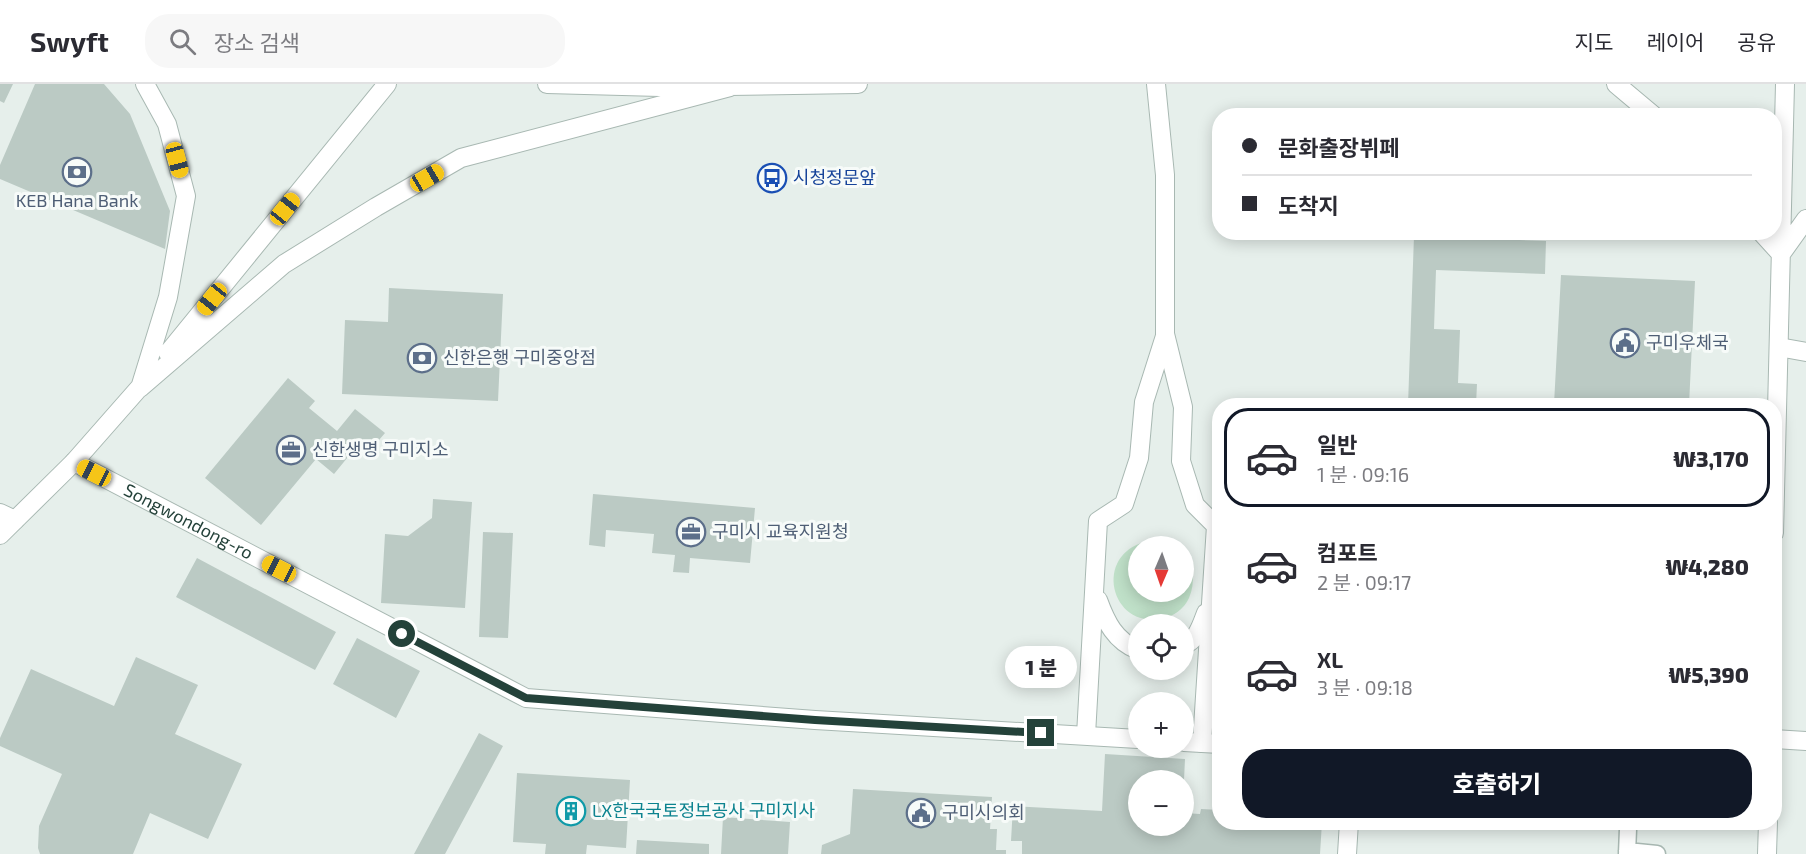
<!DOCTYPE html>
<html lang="ko">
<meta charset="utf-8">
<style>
body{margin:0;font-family:"Exo 2","Noto Sans KR",sans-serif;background:#f7f7f7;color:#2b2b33;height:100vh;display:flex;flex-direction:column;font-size:22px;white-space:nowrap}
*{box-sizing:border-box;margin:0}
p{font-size:20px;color:#7c7c81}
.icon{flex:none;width:33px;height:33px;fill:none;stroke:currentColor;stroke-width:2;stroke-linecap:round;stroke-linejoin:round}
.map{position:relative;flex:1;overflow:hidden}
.panel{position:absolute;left:1212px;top:314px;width:570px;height:432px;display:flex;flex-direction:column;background:#fff;border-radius:24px;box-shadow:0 3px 15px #0003}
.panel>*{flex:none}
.banner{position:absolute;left:1212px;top:24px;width:570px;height:132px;border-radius:24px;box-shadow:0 3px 15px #0003;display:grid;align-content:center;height:132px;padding:0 30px;background:#fff}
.needle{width:39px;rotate:182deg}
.buttons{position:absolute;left:1128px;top:452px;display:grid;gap:12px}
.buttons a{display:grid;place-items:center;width:66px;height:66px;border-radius:50%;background:#fff;box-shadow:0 3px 15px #0003;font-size:30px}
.end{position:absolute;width:27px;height:27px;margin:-14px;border:8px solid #24423a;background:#fff;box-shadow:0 0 0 3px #fff}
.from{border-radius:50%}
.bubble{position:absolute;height:42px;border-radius:21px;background:#fff;box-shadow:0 3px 15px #0003;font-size:20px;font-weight:800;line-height:42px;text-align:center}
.car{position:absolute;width:18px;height:36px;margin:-18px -9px;border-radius:8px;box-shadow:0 0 4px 2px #0007;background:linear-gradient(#f5c518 24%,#345 0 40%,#f5c518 0 76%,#345 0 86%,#f5c518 0)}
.banner b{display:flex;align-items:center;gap:21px;height:57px;font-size:22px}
.banner b+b{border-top:2px solid #e1e1e2}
.banner i{width:15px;height:15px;background:#2b2b33}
ul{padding:10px 0 0;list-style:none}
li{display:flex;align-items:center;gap:18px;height:99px;margin:0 12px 9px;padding:0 18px;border:3px solid transparent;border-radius:24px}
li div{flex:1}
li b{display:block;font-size:22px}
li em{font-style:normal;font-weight:800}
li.on{border-color:#111827}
li>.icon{width:54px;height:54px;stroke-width:1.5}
.primary-button{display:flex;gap:12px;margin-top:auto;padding:12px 30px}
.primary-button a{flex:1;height:69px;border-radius:24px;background:#111827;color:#fff;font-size:24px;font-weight:800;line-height:69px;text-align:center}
header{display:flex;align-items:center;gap:36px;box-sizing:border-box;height:84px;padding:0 30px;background:#fff;border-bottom:2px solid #e1e1e2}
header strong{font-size:28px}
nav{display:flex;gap:33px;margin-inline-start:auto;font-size:21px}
.search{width:420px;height:54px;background:#f7f7f7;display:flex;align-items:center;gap:15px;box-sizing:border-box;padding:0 21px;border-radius:24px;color:#7c7c81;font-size:22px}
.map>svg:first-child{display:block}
</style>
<header>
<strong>Swyft</strong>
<div class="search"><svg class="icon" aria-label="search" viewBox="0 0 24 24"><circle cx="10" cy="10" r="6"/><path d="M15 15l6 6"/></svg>장소 검색</div>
<nav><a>지도</a><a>레이어</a><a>공유</a></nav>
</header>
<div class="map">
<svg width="1806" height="770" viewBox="0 0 1806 770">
<rect width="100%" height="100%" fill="#e6efeb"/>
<path fill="#bfe0c8" d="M1157,456L1174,462H1138V507H1184V470C1193,483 1196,498 1189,514C1184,525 1173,533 1160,535C1107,544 1091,461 1157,456Z"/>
<path fill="#bbcac4" d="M0,0H13L4,19L0,17Z
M35,0H104L130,30L170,127L165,165L0,95V81Z
M1414,152L1546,157L1545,190L1436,186L1434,245L1460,246L1458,299L1477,300L1476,321H1408Z
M1561,191L1695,197L1689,321L1554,320Z
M389,204L503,210L498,317L342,310L345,236L388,238Z
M288,294L315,317L309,324L337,347L355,325L385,349L367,370L357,362L334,390L316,375L261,441L205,394Z
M593,410L755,424L750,479L690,474L689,489L673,488L675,471L652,469L654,450L606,446L605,463L589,461Z
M433,415L472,418L465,524L381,519L385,450L408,452L432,434Z
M483,448L513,449L508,554L479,553Z
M197,474L336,548L315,586L176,513Z
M357,554L420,587L396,634L333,600Z
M136,573L198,601L175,650L242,680L208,755L150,729L133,770H40L38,764L39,742L62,690L0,662V654L31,585L114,622Z
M479,649L503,662L445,770H414Z
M1105,670L1185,675L1184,696H1138V741H1184V729L1200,730L1201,725L1220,726V738H1322L1320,770H1022V757H1011L1013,722L1102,727Z
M517,689L630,696L626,764L587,761L586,770H545L546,760L513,758Z
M853,705L992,713L990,745H997L996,766H1006V770H821L822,761L850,750Z
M723,733L790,738L788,770H721Z
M637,756L709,760V770H636Z"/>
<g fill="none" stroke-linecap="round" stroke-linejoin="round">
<g stroke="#a8b8b2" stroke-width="19">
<path id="service" d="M1627,767L1657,770
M1627,770L1628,745"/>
</g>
<g stroke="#a8b8b2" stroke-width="20">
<g id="minor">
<path d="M1156,0L1165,91V250L1183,323L1181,377L1195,421L1216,442L1202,659"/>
<path d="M1779,263L1806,268"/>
<path id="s1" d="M74,378L526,614L815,636L1138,655"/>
<path d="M0,429L15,436"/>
<path d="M1098,516C1106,538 1115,557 1138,566"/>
<path d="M1184,561C1197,556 1201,542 1206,529"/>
<path d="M1086,651L1098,437L1124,420L1139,374L1144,318L1165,252"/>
<path d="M1774,655L1806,657"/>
<path d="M1184,658L1220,660"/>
<path d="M1347,770L1349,738"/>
</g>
</g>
<g stroke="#a8b8b2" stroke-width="20">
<path id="tertiary" d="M547,0L660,3L858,0
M1616,0L1654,32
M1761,148L1781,170
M1781,170L1806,135
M168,269L387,0
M140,304L284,180L376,123L461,74L730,3
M140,304L168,213L186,112L167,40L145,0
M1774,449L1785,0
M0,451L74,378L147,295
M1767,770L1768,738"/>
</g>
<use href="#service" stroke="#fff" stroke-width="16"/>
<use href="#minor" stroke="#fff" stroke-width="18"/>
<use href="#tertiary" stroke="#fff" stroke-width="18"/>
</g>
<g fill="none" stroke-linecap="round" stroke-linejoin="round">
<path stroke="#24423a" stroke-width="8" d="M402,550L526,614L815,636L1041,649"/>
</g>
<defs>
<g id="bank-ring" transform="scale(1.5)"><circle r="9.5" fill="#f7fbf9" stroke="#5c6f8a" stroke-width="1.5"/><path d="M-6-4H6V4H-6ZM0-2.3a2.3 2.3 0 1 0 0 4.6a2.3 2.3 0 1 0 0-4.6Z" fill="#5c6f8a"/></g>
<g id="bus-ring" transform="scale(1.5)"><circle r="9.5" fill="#f7fbf9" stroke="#1a4fb4" stroke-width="1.5"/><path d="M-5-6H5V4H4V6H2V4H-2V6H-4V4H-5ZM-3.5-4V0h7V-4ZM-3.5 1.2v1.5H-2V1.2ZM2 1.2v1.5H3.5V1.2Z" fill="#1a4fb4"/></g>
<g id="civic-ring" transform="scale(1.5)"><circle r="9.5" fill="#f7fbf9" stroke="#5c6f8a" stroke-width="1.5"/><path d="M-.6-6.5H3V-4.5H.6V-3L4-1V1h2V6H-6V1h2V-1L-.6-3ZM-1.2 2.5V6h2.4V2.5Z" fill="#5c6f8a"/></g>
<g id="office-ring" transform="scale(1.5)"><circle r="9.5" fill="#f7fbf9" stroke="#5c6f8a" stroke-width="1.5"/><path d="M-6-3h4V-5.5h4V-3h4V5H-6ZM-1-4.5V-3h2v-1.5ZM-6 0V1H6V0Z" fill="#5c6f8a"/></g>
<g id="building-ring" transform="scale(1.5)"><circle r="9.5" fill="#f7fbf9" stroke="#0f9aa8" stroke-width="1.5"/><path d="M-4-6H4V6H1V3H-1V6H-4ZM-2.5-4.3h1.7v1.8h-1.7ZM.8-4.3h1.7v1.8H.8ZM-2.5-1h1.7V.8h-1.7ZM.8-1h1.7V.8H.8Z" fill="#0f9aa8"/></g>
</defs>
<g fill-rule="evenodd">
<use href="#bank-ring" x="77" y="88"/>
<use href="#bus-ring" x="772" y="94"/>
<use href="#civic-ring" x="1625" y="259"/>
<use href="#bank-ring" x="422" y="274"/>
<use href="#office-ring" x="291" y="366"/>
<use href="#office-ring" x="691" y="448"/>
<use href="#building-ring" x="571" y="727"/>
<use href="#civic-ring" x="921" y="729"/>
</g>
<g text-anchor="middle" stroke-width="6" stroke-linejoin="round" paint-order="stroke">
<g font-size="18" fill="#164399" stroke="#f7fbf9" text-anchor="start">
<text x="793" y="100">시청정문앞</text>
</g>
<g font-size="18" fill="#4e5e75" stroke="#f7fbf9" text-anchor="start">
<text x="77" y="123" text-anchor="middle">KEB Hana Bank</text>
<text x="1646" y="265">구미우체국</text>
<text x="443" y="280">신한은행 구미중앙점</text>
<text x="312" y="372">신한생명 구미지소</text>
<text x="712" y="454">구미시 교육지원청</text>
<text x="942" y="735">구미시의회</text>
</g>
<g font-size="18" fill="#24423a" stroke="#f7fbf9">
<text dy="6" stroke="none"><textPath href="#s1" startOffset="129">Songwondong-ro</textPath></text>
</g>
<g font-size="18" fill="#0d838f" stroke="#f7fbf9" text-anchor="start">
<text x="592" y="733">LX한국국토정보공사 구미지사</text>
</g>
</g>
</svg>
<div class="buttons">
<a><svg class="needle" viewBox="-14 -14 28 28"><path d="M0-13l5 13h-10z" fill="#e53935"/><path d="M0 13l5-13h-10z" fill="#7c7c81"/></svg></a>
<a><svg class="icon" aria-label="locate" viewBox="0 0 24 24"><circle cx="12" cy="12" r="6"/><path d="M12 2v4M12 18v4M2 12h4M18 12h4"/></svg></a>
<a>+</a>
<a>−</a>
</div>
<i class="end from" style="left:402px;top:550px"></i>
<i class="end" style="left:1041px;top:649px"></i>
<div class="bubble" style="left:1005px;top:562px;width:72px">1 분</div>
<i class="car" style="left:177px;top:76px;rotate:165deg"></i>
<i class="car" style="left:427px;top:94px;rotate:60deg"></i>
<i class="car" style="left:285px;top:125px;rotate:39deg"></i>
<i class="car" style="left:212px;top:215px;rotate:219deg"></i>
<i class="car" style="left:94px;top:389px;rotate:297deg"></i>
<i class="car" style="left:279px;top:485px;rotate:297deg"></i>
<div class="banner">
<b><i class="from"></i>문화출장뷔페</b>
<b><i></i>도착지</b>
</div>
<section class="panel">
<ul>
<li class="on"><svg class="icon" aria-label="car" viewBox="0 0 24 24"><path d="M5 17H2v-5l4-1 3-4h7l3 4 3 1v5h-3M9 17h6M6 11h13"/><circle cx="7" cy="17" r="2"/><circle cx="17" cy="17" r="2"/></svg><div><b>일반</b><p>1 분 · 09:16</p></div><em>₩3,170</em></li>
<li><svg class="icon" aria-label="car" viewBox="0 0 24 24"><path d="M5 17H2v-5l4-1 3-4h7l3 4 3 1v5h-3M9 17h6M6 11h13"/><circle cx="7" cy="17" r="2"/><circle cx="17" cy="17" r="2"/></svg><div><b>컴포트</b><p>2 분 · 09:17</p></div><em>₩4,280</em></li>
<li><svg class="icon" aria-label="car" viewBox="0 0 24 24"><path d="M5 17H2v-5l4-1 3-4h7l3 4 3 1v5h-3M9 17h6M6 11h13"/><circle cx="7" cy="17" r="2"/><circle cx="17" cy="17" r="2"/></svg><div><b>XL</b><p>3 분 · 09:18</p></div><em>₩5,390</em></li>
</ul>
<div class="primary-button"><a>호출하기</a></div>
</section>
</div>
